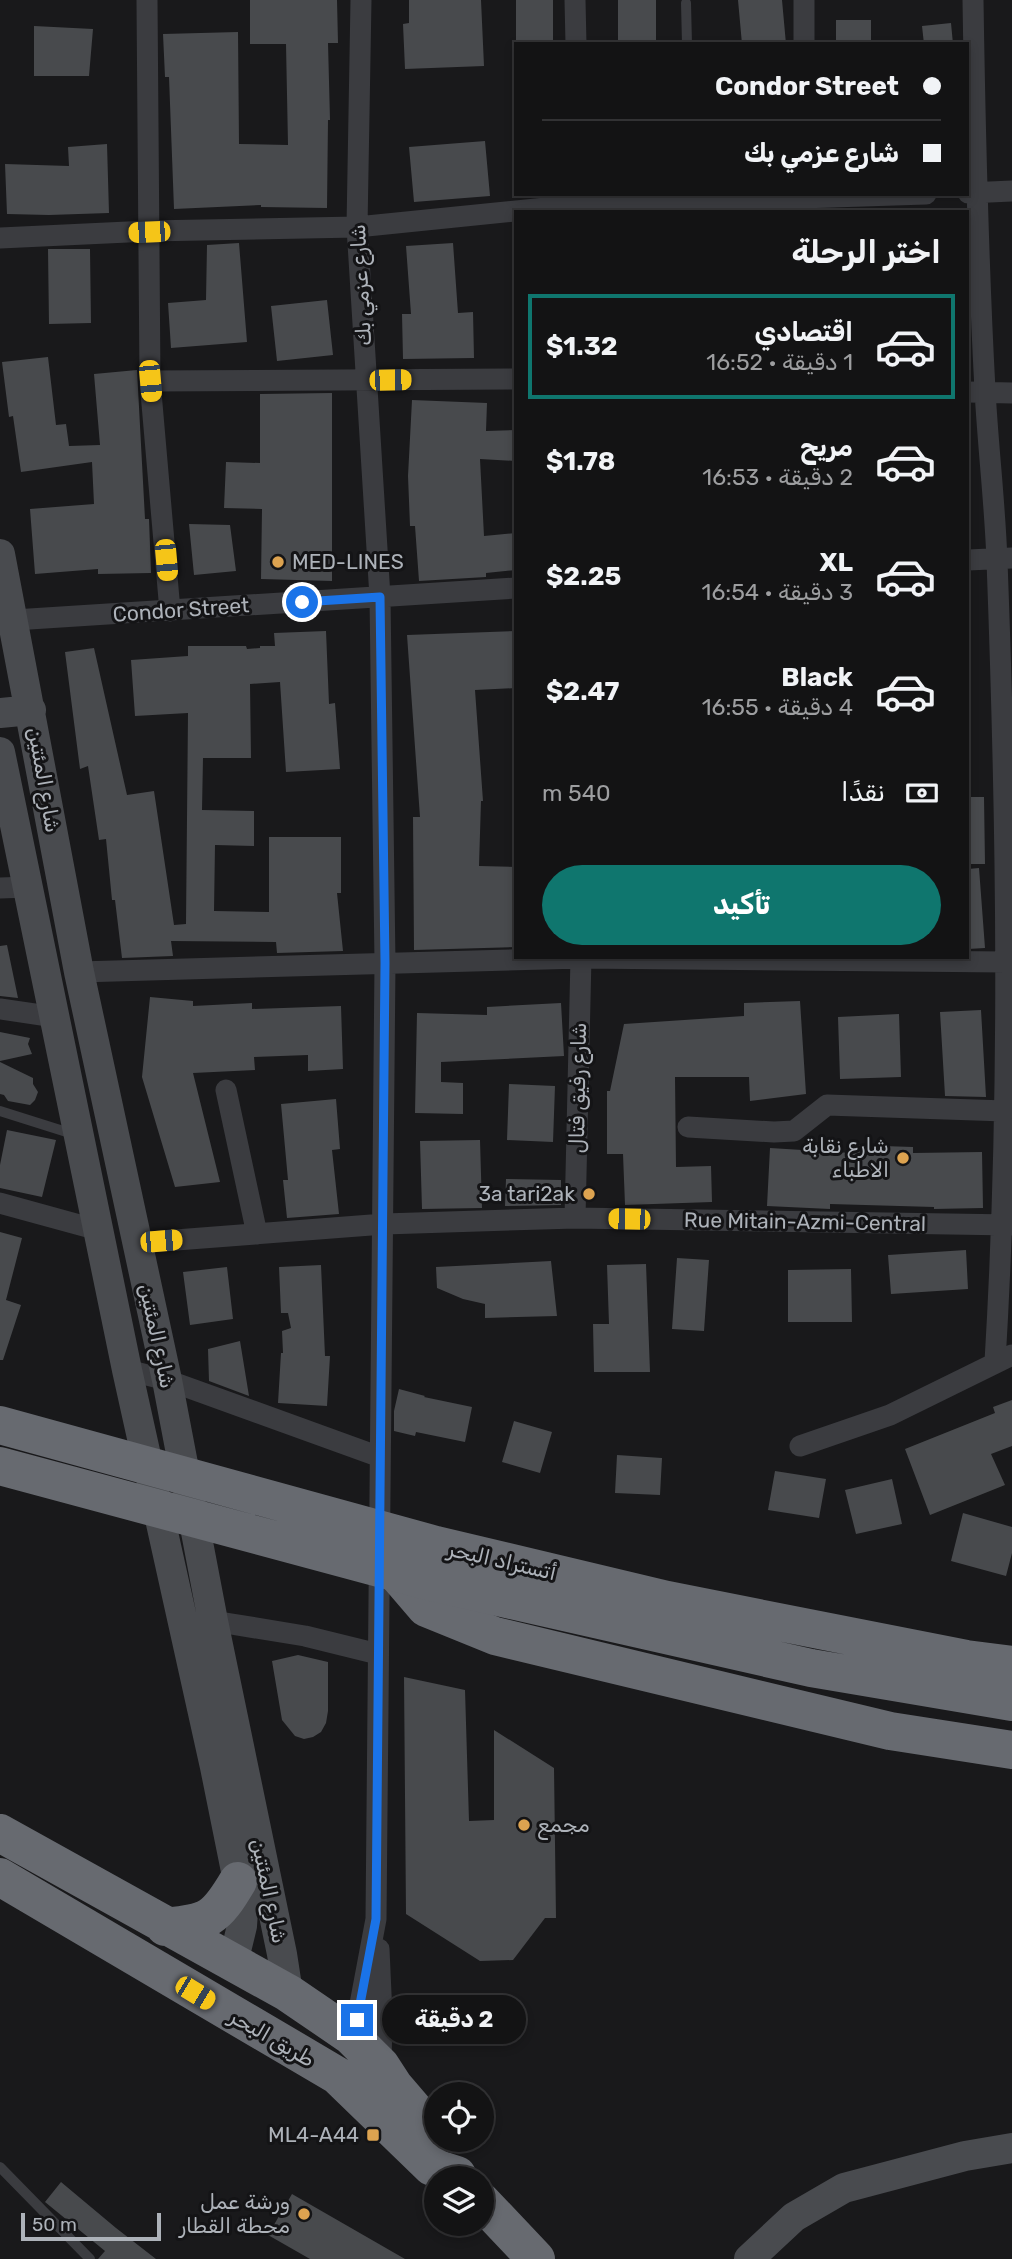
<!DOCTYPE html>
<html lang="ar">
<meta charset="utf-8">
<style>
body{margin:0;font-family:Rubik,"Noto Naskh Arabic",sans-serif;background:#1c1c1d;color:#f1f3f6;direction:rtl;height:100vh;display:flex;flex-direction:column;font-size:26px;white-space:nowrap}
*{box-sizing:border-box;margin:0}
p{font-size:23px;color:#9d9ea0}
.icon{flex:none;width:38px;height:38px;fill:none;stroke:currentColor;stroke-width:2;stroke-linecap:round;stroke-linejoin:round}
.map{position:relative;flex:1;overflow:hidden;direction:ltr}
.sheet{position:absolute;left:514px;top:210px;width:455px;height:749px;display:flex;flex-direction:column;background:#131314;border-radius:0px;box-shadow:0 4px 10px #0003,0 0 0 2px #323234;direction:rtl}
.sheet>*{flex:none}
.banner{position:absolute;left:514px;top:42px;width:455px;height:154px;border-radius:0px;box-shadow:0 4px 10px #0003,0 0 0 2px #323234;direction:rtl;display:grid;align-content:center;height:154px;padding:0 28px;background:#131314}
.buttons{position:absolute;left:424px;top:2082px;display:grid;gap:14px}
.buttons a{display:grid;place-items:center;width:70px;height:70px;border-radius:50%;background:#131314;box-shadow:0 4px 10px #0003,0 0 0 2px #323234;font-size:35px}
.scale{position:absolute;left:21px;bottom:18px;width:140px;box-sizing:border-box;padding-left:7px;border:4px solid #adb2b9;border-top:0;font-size:19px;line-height:24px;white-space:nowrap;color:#adb2b9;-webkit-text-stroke:5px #141416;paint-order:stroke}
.end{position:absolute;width:32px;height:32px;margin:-16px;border:9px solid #1a73e8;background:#fff;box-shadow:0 0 0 4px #fff}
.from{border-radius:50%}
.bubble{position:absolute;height:49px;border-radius:24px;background:#131314;box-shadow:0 4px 10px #0003,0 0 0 2px #323234;font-size:23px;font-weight:700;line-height:49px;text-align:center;direction:rtl}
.car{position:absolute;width:21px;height:42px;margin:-21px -10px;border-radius:9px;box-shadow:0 0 5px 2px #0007;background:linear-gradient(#f5c518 24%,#345 0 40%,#f5c518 0 76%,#345 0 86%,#f5c518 0)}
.banner b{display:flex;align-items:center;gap:24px;height:66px;font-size:26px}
.banner b+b{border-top:2px solid #323234}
.banner i{width:18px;height:18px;background:#f1f3f6}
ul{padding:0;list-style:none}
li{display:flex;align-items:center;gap:21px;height:105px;margin:0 14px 10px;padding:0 14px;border:4px solid transparent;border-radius:0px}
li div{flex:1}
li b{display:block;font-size:26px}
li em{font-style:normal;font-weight:700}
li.active{border-color:#0f766e}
li>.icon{width:63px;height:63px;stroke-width:1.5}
h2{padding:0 28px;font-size:32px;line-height:84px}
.pay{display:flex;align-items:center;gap:18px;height:77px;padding:0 28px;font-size:26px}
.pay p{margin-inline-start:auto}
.primary-button{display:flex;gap:14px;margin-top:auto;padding:14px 28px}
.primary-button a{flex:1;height:80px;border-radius:42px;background:#0f766e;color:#fff;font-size:28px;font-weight:700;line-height:80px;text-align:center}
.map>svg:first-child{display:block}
</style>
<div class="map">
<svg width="1012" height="2259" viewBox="0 0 1012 2259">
<rect width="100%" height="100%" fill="#19191b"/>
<path fill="#484a4d" d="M250,0H337L338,43H328L330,120H328L327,208L261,207V205L174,209L169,77H165L163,34L238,32L239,144L288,145L286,44H250Z
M409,0H481L484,66L405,69L403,24L409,23Z
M516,0H553V44H516Z
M618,0H656V44H618Z
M738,0H782L786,44H742Z
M836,20H871V44H836Z
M951,23L953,44H924L922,26Z
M34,26L93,29L89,76H34Z
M485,141L490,196L414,202L409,147Z
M107,144L109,213L49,215L7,214L5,164L69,166L68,147Z
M239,243L247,342L171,348L168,303L206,300L207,245Z
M453,243L458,313L473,312L474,358L403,359L402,314H411L406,246Z
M48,249H90L91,323L49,324Z
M327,300L333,355L277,361L271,306Z
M48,357L56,425L66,424L69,446L100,445L94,374L137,370L145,519H149L151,573L98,574V569L35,574L30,509L94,504L92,462L21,472L13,416L9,417L2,362Z
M332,393V581L261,579L262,509L224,508L226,462L260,463V394Z
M412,400L487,403L486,431L516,430V461L480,459L484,536L516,533V570L486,573V577L419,581L415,526H410L408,476Z
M189,524L230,525L236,571L194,575Z
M326,631L329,704L335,703L340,769L286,772L280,682L250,684L251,758H203L202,810L254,811V846L215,845L214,911L269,912V837H341V893H337L343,951L277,953L276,942L171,941L173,956L122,958L115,900H112L106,839L99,840L88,766L80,769L65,652L94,648L127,795L154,791L174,925L186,924L188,713L135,716L131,660L188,656V646H246L247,649L260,648V646H275L274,633Z
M516,631V688L475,690L483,801H481L479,866L516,867V947L414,950L413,817H420L407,635Z
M968,797H984L985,864H968Z
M979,868L985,948L968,949V869Z
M7,945L18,998L0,996V946Z
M150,997L193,1001V1006L252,1003V1009L341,1006L343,1069L308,1071V1055L254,1057L255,1070L193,1073L220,1182L175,1187L142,1077Z
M800,1001L806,1094L750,1101L749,1077H675L676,1167L711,1166L712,1202L625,1205L623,1154H607V1091H610L624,1024L744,1016V1003Z
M561,1003L564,1056L441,1062V1082L463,1083V1114L415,1113L417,1013L487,1015V1007Z
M981,1010L986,1097L945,1096L940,1012Z
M899,1014L901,1077L840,1079L838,1017Z
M0,1032L30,1038L28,1044L32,1054L0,1061Z
M0,1062L33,1078V1084L38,1092L35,1100L30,1105L8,1101L4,1095L0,1094Z
M509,1084L555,1086L553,1142L507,1140Z
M336,1099L340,1149L332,1150L339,1214L287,1218L283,1180H288L281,1104Z
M7,1130L56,1140L42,1197L0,1188V1165Z
M480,1140L482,1208L422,1209L420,1141Z
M852,1145L913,1147V1153L982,1152L983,1208L934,1209V1207L830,1204V1209L767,1206L770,1148L851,1153Z
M506,1179L561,1180V1205L505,1206Z
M0,1232L22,1238L6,1300L21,1305L3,1360H0Z
M966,1250L968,1289L891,1294L888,1255Z
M677,1258L709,1260L704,1331L672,1329Z
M551,1261L557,1316L485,1318V1304L463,1299L437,1288L436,1267Z
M646,1264L650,1372H594L593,1324H609L607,1265Z
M321,1265L325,1356H330L327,1406L278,1403L281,1353H283L282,1331L291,1328L288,1313H281L279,1267Z
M227,1267L233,1319L190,1325L183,1272Z
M851,1269L852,1322H788V1270Z
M240,1341L249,1396L209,1381L208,1349Z
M399,1389L425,1396L424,1397L472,1407L465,1442L416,1432L415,1436L394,1431V1411Z
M1012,1400V1446L991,1454L1005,1485L930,1515L905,1449L995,1413L993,1407Z
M514,1421L552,1432L540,1473L502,1462Z
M617,1455L662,1458L660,1495L615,1493Z
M775,1471L826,1479L819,1518L768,1510Z
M892,1479L902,1524L856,1534L845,1490Z
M963,1513L1012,1527V1553L1006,1576L951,1561Z
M298,1655L328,1662V1711L326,1723L321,1732L313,1737L304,1739L295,1736L282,1720L272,1661Z
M404,1677L465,1690L469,1821L494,1820V1730L554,1768L556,1918H545L513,1960L480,1961L406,1914Z
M61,2182L116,2228L156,2259H98L105,2251L45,2202Z
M292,2194L405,2259H310L268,2235Z"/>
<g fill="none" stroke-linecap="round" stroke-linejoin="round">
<path stroke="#3b3c40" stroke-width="10" d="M686,3L687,44
M0,1111L76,1135
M0,2167L90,2259"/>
<path stroke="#3b3c40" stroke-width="21" d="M147,0L150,381L170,611
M575,0L576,44
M804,0V44
M973,0C975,130 978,260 985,390C988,447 995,504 997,561C1007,828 1011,1096 995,1362
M968,193L1012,191
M0,238L149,231L357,227L575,205L926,194
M150,381L516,379
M968,392L1012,393
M968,560L1012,558
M14,620L516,588
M0,888L28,887
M79,972L581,958L1006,962
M0,1009L55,1017
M226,1090L257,1234
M688,1127L774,1132L794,1131L827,1105L1005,1111
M0,1203L98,1230
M575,1218L581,957
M137,1243L384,1224L575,1218L1012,1225
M127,1370L167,1380L380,1457
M800,1446L890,1415L1012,1355
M213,1621L305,1636L378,1654
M379,1949L382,2016L381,2066
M351,2036L357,2020L376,1919L385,963L380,597L357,227L361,0"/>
<path stroke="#494b4f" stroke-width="30" d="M0,554L79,972L167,1380L213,1621L282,1954L288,1993
M0,713L31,710
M0,752L127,1370L215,1767L238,1881L243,1911L242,1926L233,1963
M749,2259L794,2217L844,2188L965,2156L1012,2148"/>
<path stroke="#676a70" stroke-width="38" d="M396,1573L426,1608L495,1636L890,1731L1012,1750
M0,1833L288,1993L351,2036L381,2066L394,2086L436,2135
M0,1877L338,2076L432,2167L457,2175
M165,1927C209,1922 215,1920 238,1881
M481,2201L536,2259"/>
<path stroke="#676a70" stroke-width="38" d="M0,1425L436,1545L667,1600L966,1659L1012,1665
M0,1466L427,1581L811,1668L1012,1702"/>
</g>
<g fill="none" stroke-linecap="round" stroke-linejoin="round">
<path stroke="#1a73e8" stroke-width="9" d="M302,602L380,597L385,963L376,1919L357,2020"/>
</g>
<g fill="#dda350" stroke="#141416" stroke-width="2.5">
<circle cx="278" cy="562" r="7"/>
<circle cx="903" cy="1158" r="7"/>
<circle cx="589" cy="1194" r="7"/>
<circle cx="524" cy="1825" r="7"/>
<rect x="366" y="2128" width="14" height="14" rx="3.5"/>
<circle cx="304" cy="2214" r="7"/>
</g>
<g text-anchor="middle" stroke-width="6" stroke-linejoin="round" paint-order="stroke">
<g font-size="21" fill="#adb2b9" stroke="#141416">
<text transform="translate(361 285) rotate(-93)" y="7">شارع عزمي بك</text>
<text transform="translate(181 610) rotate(-4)" y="7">Condor Street</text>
<text transform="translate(44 780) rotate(80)" y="7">شارع المئتين</text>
<text transform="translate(578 1088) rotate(-89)" y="7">شارع رفيق فتال</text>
<text transform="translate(805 1222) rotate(1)" y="7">Rue Mitain-Azmi-Central</text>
<text transform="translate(157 1336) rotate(78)" y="7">شارع المئتين</text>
<text transform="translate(502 1561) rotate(13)" y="7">أتستراد البحر</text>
<text transform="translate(269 1891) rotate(78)" y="7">شارع المئتين</text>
<text transform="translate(272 2038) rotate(30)" y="7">طريق البحر</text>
</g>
<g font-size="21" fill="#adb2b9" stroke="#141416" text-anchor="end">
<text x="292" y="569" text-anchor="start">MED-LINES</text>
<text x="889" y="1153">شارع نقابة<tspan x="889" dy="24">الاطباء</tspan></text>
<text x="575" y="1201">3a tari2ak</text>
<text x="538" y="1832" text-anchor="start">مجمع</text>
<text x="359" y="2142">ML4-A44</text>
<text x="290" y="2209">ورشة عمل<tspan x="290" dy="24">محطة القطار</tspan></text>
</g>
</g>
</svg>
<div class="buttons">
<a><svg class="icon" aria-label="locate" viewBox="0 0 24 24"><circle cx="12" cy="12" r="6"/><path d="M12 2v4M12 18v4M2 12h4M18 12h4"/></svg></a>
<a><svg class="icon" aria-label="layers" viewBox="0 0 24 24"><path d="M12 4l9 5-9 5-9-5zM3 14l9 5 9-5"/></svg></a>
</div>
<div class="scale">50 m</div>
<i class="end from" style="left:302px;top:602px"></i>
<i class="end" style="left:357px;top:2020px"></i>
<div class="bubble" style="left:382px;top:1995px;width:144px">2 دقيقة</div>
<i class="car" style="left:149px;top:232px;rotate:268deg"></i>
<i class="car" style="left:390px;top:380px;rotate:89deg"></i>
<i class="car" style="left:150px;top:381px;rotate:175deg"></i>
<i class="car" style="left:166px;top:560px;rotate:175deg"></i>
<i class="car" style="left:629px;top:1219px;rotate:271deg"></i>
<i class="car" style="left:161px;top:1241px;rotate:85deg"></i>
<i class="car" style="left:195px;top:1993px;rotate:121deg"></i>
<div class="banner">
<b><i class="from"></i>Condor Street</b>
<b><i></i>شارع عزمي بك</b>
</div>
<section class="sheet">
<h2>اختر الرحلة</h2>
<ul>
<li class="active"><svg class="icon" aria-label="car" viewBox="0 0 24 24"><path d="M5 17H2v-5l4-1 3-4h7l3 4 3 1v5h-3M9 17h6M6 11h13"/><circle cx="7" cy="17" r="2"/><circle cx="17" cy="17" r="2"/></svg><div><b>اقتصادي</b><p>1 دقيقة · 16:52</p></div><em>$1.32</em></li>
<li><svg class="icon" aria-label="car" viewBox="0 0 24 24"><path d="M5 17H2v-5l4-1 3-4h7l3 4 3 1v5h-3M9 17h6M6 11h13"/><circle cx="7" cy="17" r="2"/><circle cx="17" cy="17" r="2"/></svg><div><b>مريح</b><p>2 دقيقة · 16:53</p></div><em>$1.78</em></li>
<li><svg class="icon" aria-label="car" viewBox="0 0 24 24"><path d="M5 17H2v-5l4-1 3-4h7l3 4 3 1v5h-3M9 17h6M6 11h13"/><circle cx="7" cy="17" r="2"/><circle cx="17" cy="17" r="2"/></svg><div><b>XL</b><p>3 دقيقة · 16:54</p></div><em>$2.25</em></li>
<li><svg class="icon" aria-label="car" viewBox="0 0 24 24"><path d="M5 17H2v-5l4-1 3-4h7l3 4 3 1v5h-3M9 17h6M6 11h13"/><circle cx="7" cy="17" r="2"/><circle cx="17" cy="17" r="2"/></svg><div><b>Black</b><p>4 دقيقة · 16:55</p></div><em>$2.47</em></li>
</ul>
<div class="pay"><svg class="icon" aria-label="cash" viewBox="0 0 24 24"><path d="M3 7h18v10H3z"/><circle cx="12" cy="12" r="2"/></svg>نقدًا<p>540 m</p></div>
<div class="primary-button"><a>تأكيد</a></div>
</section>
</div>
